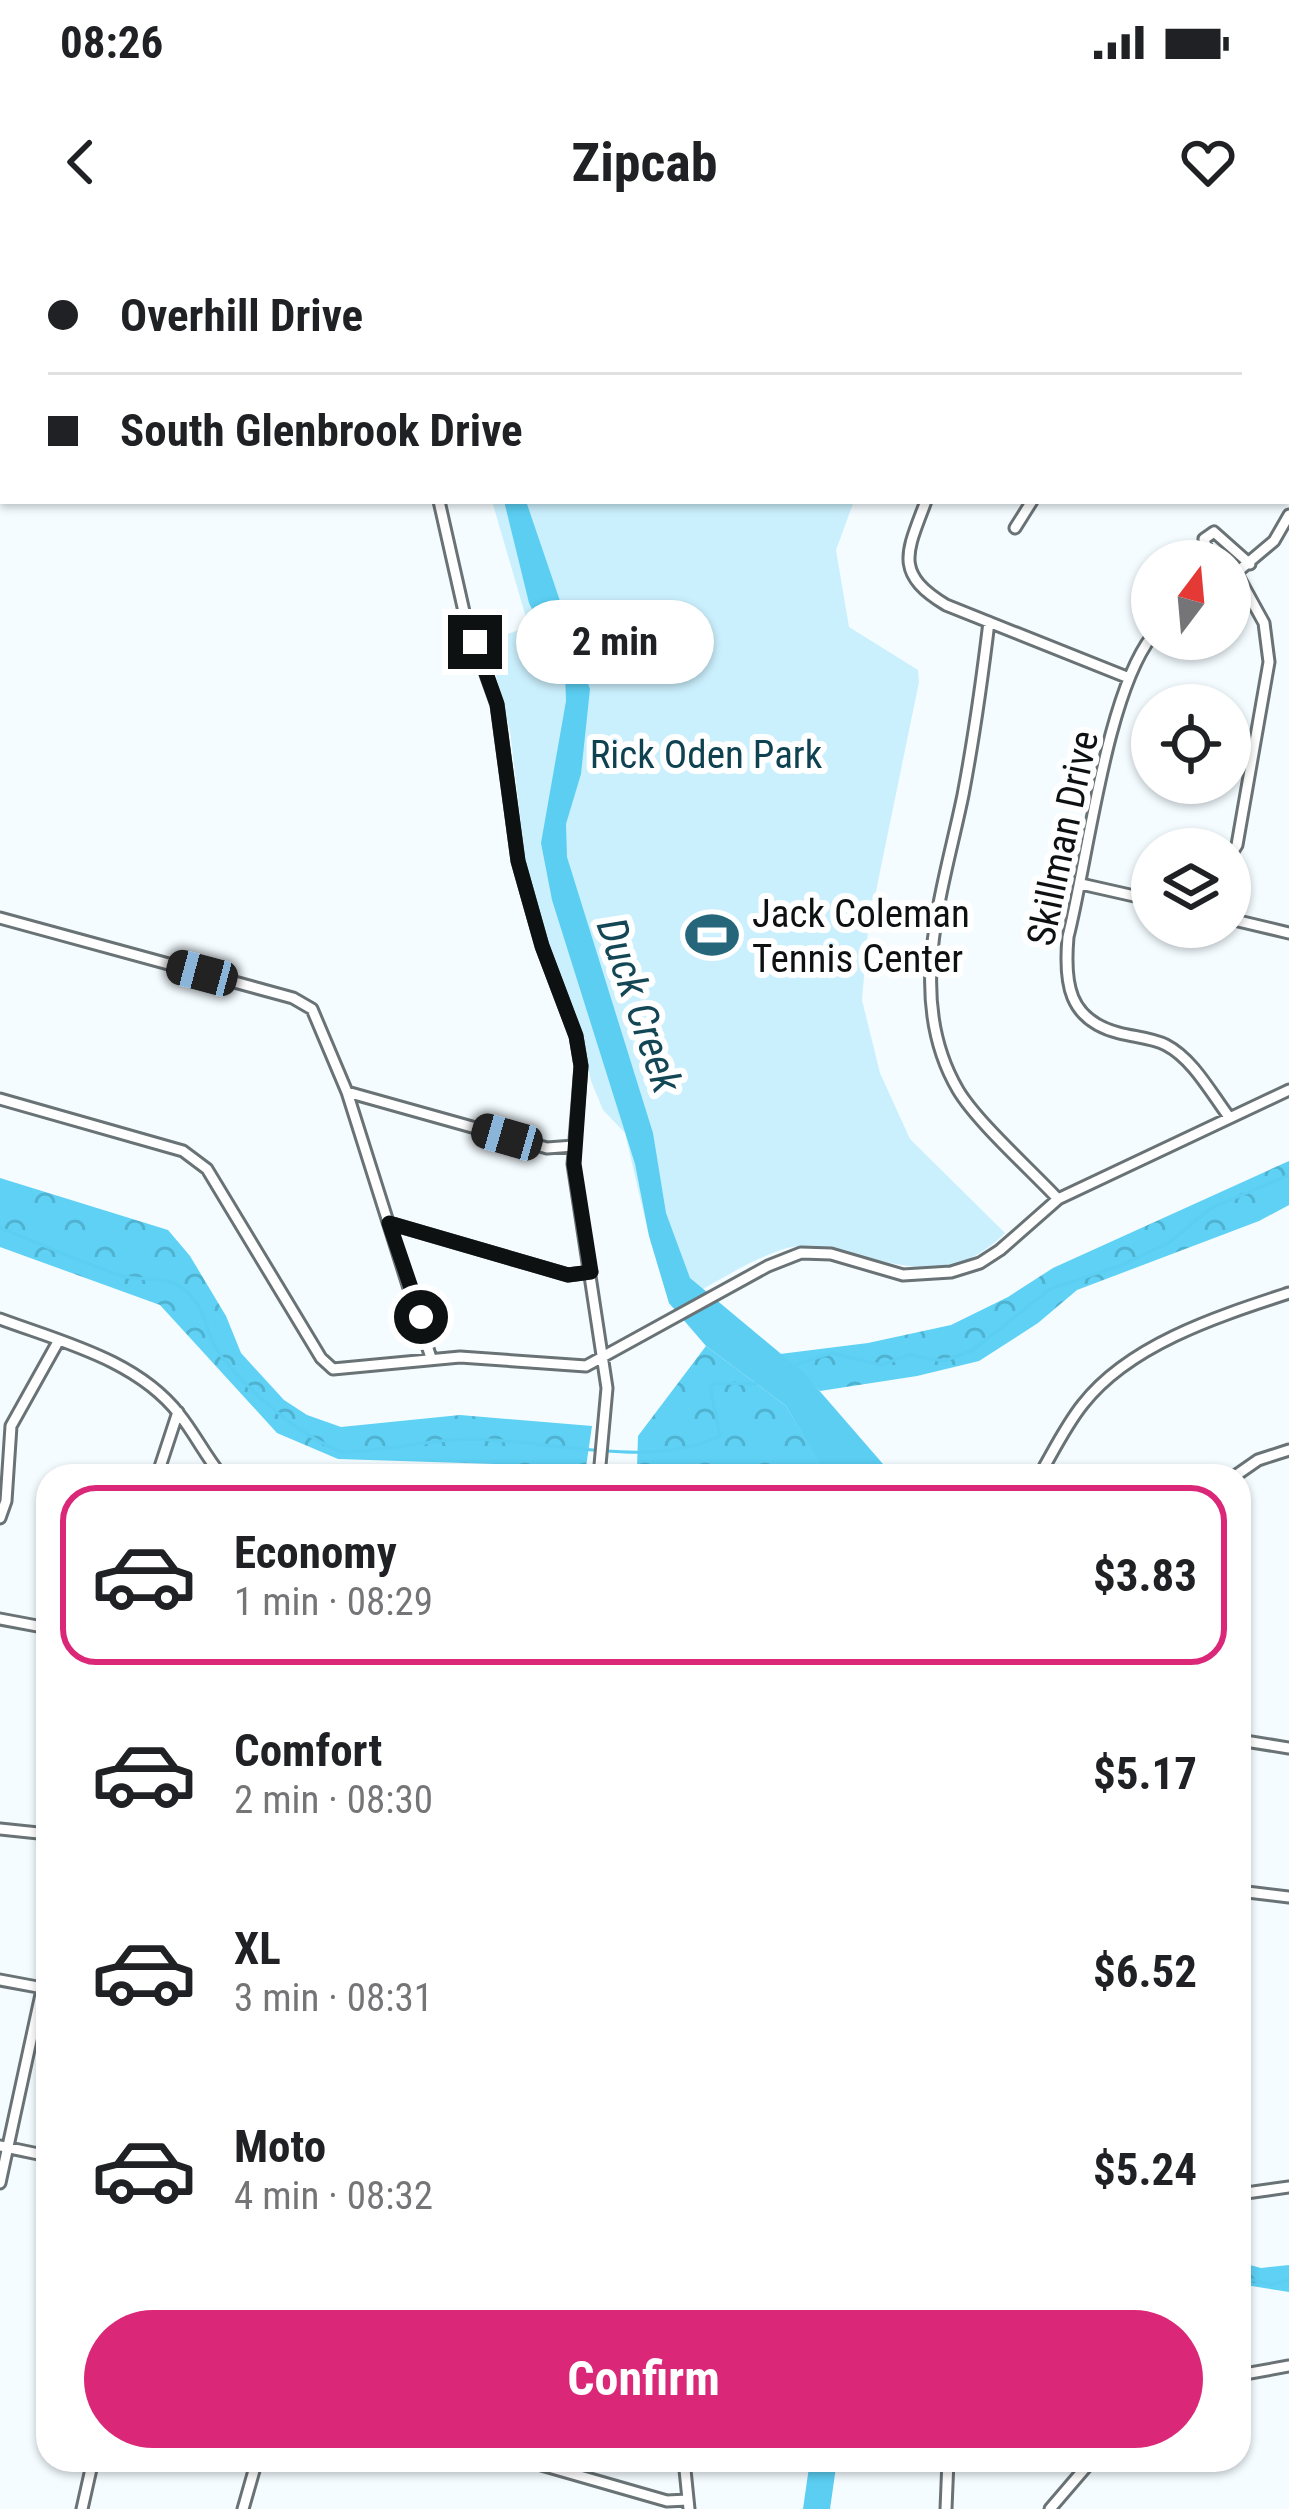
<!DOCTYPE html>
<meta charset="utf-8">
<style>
body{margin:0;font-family:"Roboto Condensed",sans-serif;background:#f2f2f2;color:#202124;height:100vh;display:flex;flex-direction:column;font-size:45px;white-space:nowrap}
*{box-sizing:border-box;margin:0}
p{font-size:39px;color:#757577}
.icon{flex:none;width:66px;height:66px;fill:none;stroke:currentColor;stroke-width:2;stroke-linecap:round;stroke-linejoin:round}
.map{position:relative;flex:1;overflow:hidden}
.side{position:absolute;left:36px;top:1224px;width:1215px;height:1008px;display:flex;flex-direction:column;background:#fff;border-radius:36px;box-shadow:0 3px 9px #0004}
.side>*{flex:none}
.top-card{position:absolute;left:0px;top:0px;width:1290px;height:264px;box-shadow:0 3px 9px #0004;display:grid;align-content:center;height:264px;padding:0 48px;background:#fff}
.needle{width:78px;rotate:16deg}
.buttons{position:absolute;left:1131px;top:300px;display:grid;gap:24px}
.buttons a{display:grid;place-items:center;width:120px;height:120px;border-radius:50%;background:#fff;box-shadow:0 3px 9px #0004;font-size:60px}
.end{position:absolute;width:54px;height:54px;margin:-27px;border:15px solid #0e1112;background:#fff;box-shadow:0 0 0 6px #fff}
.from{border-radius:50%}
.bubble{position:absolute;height:84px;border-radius:42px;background:#fff;box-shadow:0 3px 9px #0004;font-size:39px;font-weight:700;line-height:84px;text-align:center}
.car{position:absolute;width:36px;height:72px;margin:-36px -18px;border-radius:15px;box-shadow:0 0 9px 3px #0007;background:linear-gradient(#222 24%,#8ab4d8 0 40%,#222 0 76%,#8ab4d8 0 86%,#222 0)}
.top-card b{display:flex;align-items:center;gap:42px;height:114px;font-size:45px}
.top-card b+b{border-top:3px solid #e0e0e0}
.top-card i{width:30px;height:30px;background:#202124}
ul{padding:21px 0 0;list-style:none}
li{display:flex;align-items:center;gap:36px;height:180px;margin:0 24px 18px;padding:0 24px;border:6px solid transparent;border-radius:36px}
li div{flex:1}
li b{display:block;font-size:45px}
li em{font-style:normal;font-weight:700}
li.on{border-color:#db2777}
li>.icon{width:108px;height:108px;stroke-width:1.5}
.cta{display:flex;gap:24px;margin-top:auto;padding:24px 48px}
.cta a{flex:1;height:138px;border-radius:72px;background:#db2777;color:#fff;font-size:48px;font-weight:700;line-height:138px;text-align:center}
.status{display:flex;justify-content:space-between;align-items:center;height:84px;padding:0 60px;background:#fff;direction:ltr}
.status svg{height:33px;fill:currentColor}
header{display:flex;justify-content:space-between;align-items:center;height:156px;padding:0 48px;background:#fff;font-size:54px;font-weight:700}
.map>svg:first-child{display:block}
</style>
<div class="status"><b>08:26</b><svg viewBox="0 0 49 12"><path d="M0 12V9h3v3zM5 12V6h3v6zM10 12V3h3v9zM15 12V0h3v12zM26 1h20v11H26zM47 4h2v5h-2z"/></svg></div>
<header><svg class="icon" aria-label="back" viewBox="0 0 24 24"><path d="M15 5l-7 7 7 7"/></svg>Zipcab<svg class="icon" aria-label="heart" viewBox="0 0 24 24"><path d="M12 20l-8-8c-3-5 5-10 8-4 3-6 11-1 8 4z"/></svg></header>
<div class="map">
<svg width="1289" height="2269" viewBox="0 0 1289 2269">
<defs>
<pattern id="forest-crowns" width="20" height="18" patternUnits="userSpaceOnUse" patternTransform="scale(3)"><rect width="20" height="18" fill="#5ed1f5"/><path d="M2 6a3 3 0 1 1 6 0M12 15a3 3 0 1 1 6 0" fill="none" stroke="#50b2d1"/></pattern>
</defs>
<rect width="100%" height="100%" fill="#f4fcff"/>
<path fill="url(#forest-crowns)" d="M1289,921V965L1259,981L1077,1050L1038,1083L979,1121L917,1136L820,1151L780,1114L868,1103L951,1085L1008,1057L1053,1028Z
M0,938L168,990L190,1016L226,1076L241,1113L284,1160L307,1175L341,1187L460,1175L592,1186L586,1227L338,1219L277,1193L160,1065L0,1007Z
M706,1106L786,1166L823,1228L675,1234L637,1228L638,1196Z
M1239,2022L1261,2028L1289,2025V2052L1239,2044Z"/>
<path fill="#cbf0fd" d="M492,261H854L836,310L849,387L918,430L919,442L868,690L862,760L880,833L910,899L1005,993C953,1045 905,1026 842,1012C825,1008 805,1003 787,1008C750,1019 706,1048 672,1067L669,1063L649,996L625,893L603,870L591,841L578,781L544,697L526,627L510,491L487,401L522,389L527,381Z"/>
<path fill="#5bcef2" d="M504,261H526L590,449L581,534L566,584L567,617L653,893L666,973L690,1038L804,1133L883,1224L887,1236H827L786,1166L706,1106L669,1063L649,996L635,924L552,660L541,603L566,461L565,434L529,363Z
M810,2220H837L830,2269H803Z"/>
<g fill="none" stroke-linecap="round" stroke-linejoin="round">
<path stroke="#5bcef2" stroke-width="3" d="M0,988C39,1003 79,1022 119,1035C139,1042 161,1035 181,1047C207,1064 205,1095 221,1116C249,1152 300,1196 342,1212C350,1215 432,1201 450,1200C535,1194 643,1233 720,1196L710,1147L716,1143L756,1144
M790,1126L832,1113L881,1125L909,1115L944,1121L973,1110L1050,1049L1122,1025L1170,1002L1211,968L1289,935
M1239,2036L1270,2045L1289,2040"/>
<g stroke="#697275" stroke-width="15">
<path id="minor" d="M451,3L452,0
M1014,3L1015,0
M0,18L3,8
M439,261L465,376L497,465L518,621L542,706L576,796L581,826L573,924L607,1148L599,1236
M926,261C907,312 893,333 946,365L1129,438
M1015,288L1032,261
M1210,321L1204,299L1214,292L1250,324
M1230,338L1274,301L1289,275
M989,382C982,440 974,497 963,555C943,652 904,758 958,850C977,882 1031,930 1058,959
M1152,396C1106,455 1088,618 1068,697C1064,743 1068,780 1119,793C1134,797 1152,798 1166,805C1193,819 1211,853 1229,877
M1230,616L1237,605L1269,422L1264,383L1237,334
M1081,644L1152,660
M0,678L293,758L312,769L347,852L431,1118
M1230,679L1289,693
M347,852L547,908L574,906
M0,859L183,911L207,929L321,1118L333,1129L460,1117L586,1126L768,1026L801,1013L831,1014L903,1035L951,1032L980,1023L1000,1010L1058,959L1289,850
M389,983L568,1035L591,1032
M0,1079C62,1102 137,1120 179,1174C195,1194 206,1217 222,1236
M157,1236L178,1172
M1039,1236C1053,1212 1066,1185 1083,1164C1130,1104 1219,1076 1289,1053
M1235,1236L1258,1220L1289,1210
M0,1278L6,1261L11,1186L59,1100
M0,1379L48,1388
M1239,1500L1289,1508
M0,1589L48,1594
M1239,1651L1289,1657
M0,1740L43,1748
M0,1906L48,1916
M0,1943L48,1722
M1239,1954L1289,1947
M1239,2135L1289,2126
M524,2220L667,2261L688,2260
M684,2220L689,2269
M82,2269L93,2220
M243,2269L257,2220
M946,2269L948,2220
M1050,2269L1092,2220"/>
</g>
<g stroke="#28697d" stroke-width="18">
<path id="major" d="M700,0L711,3
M747,0L758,3
M1287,153L1289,154
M1287,168L1289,169"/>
</g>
<use href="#minor" stroke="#fff" stroke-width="9"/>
<use href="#major" stroke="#86c2d4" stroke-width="12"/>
</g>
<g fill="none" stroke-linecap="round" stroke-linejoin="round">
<path stroke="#0e1112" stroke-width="15" d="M421,1077L389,983L568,1035L591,1032L574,924L581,826L576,796L542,706L518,621L497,464L475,402"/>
</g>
<defs>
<g id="stadium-bare" transform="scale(4.14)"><path d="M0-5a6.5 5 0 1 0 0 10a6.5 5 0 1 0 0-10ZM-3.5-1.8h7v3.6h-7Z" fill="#25667a" stroke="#fff" stroke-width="2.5" paint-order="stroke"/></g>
</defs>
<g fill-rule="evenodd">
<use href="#stadium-bare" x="712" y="695"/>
</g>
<g text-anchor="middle" stroke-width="12" stroke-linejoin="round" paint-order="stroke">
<g font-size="39" fill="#0f4251" stroke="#fff">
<text x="706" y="528">Rick Oden Park</text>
</g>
<g font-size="39" fill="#0e1112" stroke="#fff">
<text transform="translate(1062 598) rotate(-78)" y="14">Skillman Drive</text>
</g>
<g font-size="39" fill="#0e1112" stroke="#fff" text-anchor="start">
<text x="752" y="687">Jack Coleman<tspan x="752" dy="45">Tennis Center</tspan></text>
</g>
<g font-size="42" font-style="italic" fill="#144756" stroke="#fff">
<text transform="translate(640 765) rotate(71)" y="15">Duck Creek</text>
</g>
</g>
</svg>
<div class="buttons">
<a><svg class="needle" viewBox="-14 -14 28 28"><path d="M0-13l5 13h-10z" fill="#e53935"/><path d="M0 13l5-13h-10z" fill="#757577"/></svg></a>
<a><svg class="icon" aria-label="locate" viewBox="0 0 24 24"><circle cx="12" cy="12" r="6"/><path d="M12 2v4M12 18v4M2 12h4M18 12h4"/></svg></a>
<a><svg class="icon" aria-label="layers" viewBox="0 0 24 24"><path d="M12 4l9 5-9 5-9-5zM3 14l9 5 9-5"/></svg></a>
</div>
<i class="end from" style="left:421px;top:1077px"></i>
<i class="end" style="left:475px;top:402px"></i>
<div class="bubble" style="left:516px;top:360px;width:198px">2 min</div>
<i class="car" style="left:202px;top:733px;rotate:285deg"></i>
<i class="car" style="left:507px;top:897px;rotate:286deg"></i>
<div class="top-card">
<b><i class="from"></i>Overhill Drive</b>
<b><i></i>South Glenbrook Drive</b>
</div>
<section class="side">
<ul>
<li class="on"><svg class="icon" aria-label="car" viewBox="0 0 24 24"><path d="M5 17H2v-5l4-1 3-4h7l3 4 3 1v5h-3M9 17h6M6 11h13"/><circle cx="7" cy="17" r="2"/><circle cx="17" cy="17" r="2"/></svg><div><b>Economy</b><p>1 min · 08:29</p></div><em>$3.83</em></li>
<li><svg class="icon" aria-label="car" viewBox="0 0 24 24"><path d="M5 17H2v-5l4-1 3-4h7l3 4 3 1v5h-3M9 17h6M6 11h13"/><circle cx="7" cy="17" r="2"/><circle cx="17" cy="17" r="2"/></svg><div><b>Comfort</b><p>2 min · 08:30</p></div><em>$5.17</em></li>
<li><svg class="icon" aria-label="car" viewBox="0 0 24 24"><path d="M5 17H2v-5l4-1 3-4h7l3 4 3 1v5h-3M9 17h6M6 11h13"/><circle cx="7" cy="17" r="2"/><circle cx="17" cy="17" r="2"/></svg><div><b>XL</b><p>3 min · 08:31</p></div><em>$6.52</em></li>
<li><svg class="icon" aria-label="car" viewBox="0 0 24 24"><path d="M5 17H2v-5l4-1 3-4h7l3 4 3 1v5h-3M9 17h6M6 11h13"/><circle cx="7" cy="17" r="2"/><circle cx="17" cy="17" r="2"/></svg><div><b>Moto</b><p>4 min · 08:32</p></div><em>$5.24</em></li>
</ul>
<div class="cta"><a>Confirm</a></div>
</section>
</div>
